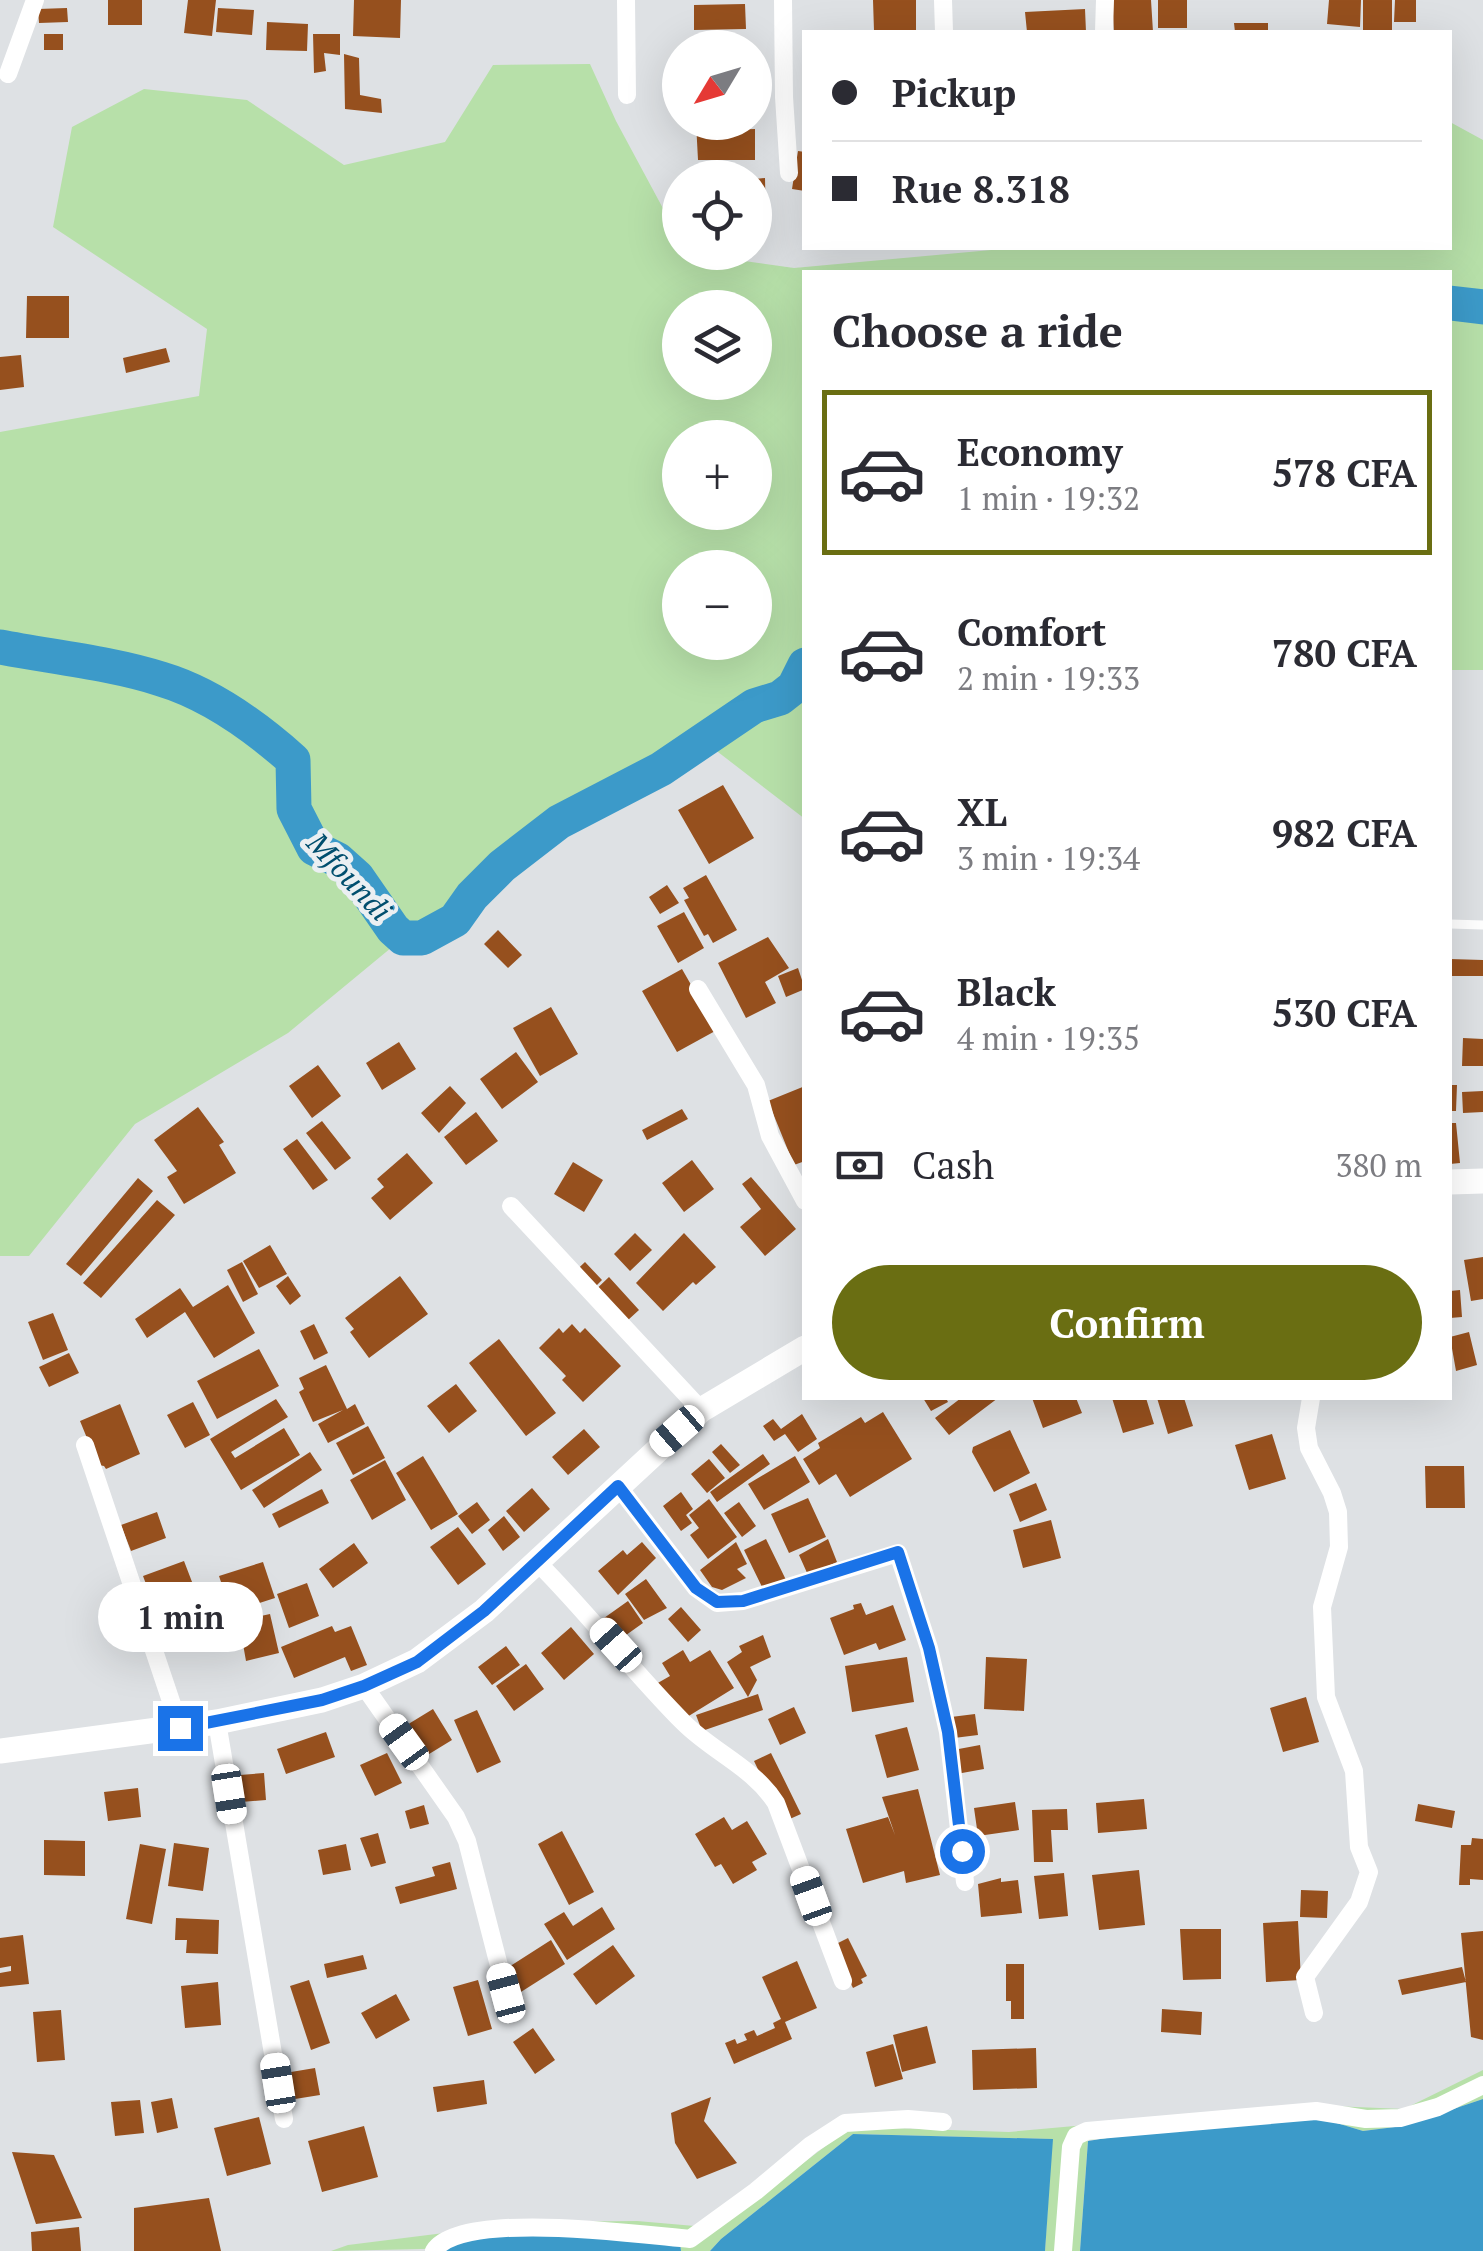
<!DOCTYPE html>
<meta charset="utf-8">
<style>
body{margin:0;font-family:"PT Serif",serif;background:#f7f7f7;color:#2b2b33;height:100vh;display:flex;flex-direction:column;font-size:38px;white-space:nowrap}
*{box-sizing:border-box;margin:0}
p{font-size:32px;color:#7c7c81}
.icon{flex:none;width:55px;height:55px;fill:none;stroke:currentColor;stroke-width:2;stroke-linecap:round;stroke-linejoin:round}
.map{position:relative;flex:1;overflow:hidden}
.sheet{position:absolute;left:802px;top:270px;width:650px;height:1130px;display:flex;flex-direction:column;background:#fff;border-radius:0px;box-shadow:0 10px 40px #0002}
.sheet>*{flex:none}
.hud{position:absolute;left:802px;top:30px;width:650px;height:220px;border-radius:0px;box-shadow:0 10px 40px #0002;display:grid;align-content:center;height:220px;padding:0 30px;background:#fff}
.needle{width:65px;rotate:232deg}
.buttons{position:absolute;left:662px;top:30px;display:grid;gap:20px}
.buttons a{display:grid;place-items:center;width:110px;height:110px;border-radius:50%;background:#fff;box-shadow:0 10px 40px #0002;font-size:50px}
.end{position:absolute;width:45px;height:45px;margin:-22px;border:12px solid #1a73e8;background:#fff;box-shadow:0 0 0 5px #fff}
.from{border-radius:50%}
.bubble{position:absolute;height:70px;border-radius:35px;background:#fff;box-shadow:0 10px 40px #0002;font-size:32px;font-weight:800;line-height:70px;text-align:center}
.car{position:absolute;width:30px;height:60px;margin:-30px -15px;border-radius:12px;box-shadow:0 0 8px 2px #0007;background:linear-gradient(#fff 24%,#345 0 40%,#fff 0 76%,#345 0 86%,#fff 0)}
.hud b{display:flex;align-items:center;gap:35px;height:95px;font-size:38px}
.hud b+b{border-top:2px solid #e1e1e2}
.hud i{width:25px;height:25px;background:#2b2b33}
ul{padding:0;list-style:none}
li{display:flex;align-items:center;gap:30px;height:165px;margin:0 20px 15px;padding:0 10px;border:5px solid transparent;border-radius:0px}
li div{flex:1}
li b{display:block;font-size:38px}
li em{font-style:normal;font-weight:800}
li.active{border-color:#6a6e12}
li>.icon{width:90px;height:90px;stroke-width:1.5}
h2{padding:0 30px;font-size:45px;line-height:120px}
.pay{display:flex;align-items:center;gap:25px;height:110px;padding:0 30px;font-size:38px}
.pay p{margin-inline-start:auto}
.cta{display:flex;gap:20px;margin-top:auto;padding:20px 30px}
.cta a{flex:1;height:115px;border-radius:60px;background:#6a6e12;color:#fff;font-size:40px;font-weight:800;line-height:115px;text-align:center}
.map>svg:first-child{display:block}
</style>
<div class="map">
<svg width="1483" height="2251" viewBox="0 0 1483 2251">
<rect width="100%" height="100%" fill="#dee1e4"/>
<path fill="#b7e0a9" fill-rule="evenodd" d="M590,64L616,121L680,240V252L794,268L1013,248H1450V122L1483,140V670H1450V272H805V819L705,742C636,784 559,813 500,869C469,897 450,938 403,938L288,1033L135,1124L29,1256H0V432L199,396L207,329L53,227L72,127L144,89L247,100L344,165L445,142L493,65ZM680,308H755V382H680ZM680,438H755V512H680ZM680,568H755V642H680Z
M1483,2070V2099L1403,2126L1363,2131L1317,2117L1088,2140L1080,2251H1045L1052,2139L853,2134L721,2239L710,2251H681L680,2243L331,2251L348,2245L533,2222L637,2221L718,2228L844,2132L859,2127L1009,2132L1307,2105L1404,2109Z"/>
<path fill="#3c9ac9" d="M1483,2099V2251H1080L1088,2141L1182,2126L1317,2117L1363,2131L1403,2126Z
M853,2134L1053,2139L1045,2251H710L721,2239Z
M527,2229L680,2243L681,2251H438L446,2242Z"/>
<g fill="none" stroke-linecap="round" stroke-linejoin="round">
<path stroke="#3c9ac9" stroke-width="35" d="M1450,303L1483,307
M0,647C52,657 111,663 161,679C208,693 256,727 293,760L294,809L314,848L338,860L357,877L393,929L403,938H422L455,920L472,896L502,866L559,822L661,769L754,706L780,698L794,687L805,665"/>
</g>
<path fill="#96501e" d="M108,0H142V25H108Z
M188,0H216L212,36L184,33Z
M354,0H401L400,38L353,36Z
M873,0H916V31H874Z
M1112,0H1151L1153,32H1114Z
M1158,0H1187V28H1158Z
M1329,0H1361L1360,27L1327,24Z
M1363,0H1392V30H1363Z
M1395,0H1416V22H1394Z
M745,4L746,29L694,30V5Z
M67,8L68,22L39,23L38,9Z
M218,8L254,10L252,35L216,32Z
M1085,9L1086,32H1027L1025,12Z
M267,22L308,24L307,51L266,50Z
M1234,23H1268V32H1235Z
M44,34H63V50H44Z
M313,34H340V55L324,53L326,71L314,73Z
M344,54L359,58L360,95L381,99L382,113L345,109Z
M755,72H765V103H755Z
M696,122H724L725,130L755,129V160H698Z
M798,151L805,152V191L792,189Z
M765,178L766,225H755V179Z
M27,296H69V338H26Z
M166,348L170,362L126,373L123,358Z
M21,355L24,387L0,390V357Z
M723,785L754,838L709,864L678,810Z
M706,875L737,930L713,943L708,934L704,936L684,900L689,898L683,888Z
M667,885L679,903L660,914L649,897Z
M684,912L704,948L678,963L657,926Z
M498,930L522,955L508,968L484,944Z
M768,937L789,968L765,982L776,1003L746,1018L718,963Z
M1450,959L1483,960V976H1450Z
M798,968L805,989L786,997L778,976Z
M682,969L717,1030L677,1052L642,991Z
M551,1007L578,1054L540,1076L513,1028Z
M1463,1038L1483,1039V1066H1462Z
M399,1042L416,1069L382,1090L366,1063Z
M516,1052L538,1082L502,1109L480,1079Z
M318,1065L341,1096L312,1118L289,1086Z
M1450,1085H1457L1456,1111H1450Z
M450,1086L466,1103L439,1133L421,1113Z
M805,1086V1161L794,1165L768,1101Z
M1483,1091V1112L1463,1113L1462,1092Z
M198,1107L224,1142L219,1145L236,1173L184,1204L167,1177L177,1171L154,1140Z
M682,1109L688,1119L647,1140L642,1130Z
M476,1112L498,1141L466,1165L444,1137Z
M322,1121L351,1158L335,1170L306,1133Z
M1450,1123H1456L1460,1163L1450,1164Z
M297,1139L328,1180L313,1190L283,1149Z
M407,1153L433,1183L390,1220L371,1198L384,1187L377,1179Z
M692,1160L714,1189L684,1212L662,1183Z
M573,1162L603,1180L584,1212L554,1194Z
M751,1177L796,1229L765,1256L740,1227L761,1209L742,1184Z
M138,1178L153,1191L81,1276L66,1264Z
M157,1200L175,1215L101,1298L83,1283Z
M635,1233L652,1250L630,1271L614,1254Z
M684,1233L716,1267L696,1285L693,1282L663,1311L636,1283Z
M270,1245L287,1274L259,1288L243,1261Z
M1483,1257V1299L1471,1301L1464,1260Z
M242,1262L258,1294L243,1302L227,1270Z
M585,1262L602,1280L585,1297L568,1278Z
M288,1276L301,1296L290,1305L276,1286Z
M400,1276L428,1314L369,1358L350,1332L354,1329L345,1318Z
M609,1277L639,1310L616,1331L587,1298Z
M228,1285L255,1333L214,1358L185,1312L147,1338L135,1319L180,1288L193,1307Z
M1460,1290L1462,1317L1450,1318V1291Z
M53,1313L68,1350L43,1360L28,1322Z
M314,1324L328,1353L314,1360L300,1331Z
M572,1324L580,1333L585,1328L621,1366L583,1402L562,1380L566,1376L539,1348L559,1328L563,1333Z
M1469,1332L1477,1365L1456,1371L1450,1337Z
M499,1339L556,1413L526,1436L469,1363Z
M259,1349L279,1386L217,1419L197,1381Z
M69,1353L79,1373L49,1387L39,1367Z
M326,1365L347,1409L355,1404L365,1424L328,1443L318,1424L343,1410L313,1422L299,1392L304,1389L299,1378Z
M456,1384L477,1411L449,1433L427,1406Z
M923,1398H946L948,1402L931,1411Z
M961,1398H998L949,1435L935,1418Z
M1032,1398H1076L1082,1413L1043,1428Z
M1112,1398H1146L1154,1424L1123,1433Z
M1157,1398H1184L1193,1426L1168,1434Z
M276,1399L288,1417L231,1452L235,1458L284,1428L300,1455L241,1490L210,1439Z
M193,1402L210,1435L185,1448L167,1415Z
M120,1404L140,1454L106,1469L104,1466L98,1465L80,1421Z
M883,1412L912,1459L850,1497L836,1474L819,1485L803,1459L820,1448L818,1443L861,1417L865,1423Z
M802,1414L817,1439L798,1452L785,1434L774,1441L763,1426L773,1419L781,1429Z
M368,1426L385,1458L353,1475L336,1443Z
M584,1429L600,1447L568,1475L552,1457Z
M1010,1430L1030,1473L994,1492L972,1452L973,1447Z
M1272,1434L1286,1479L1249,1490L1235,1445Z
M721,1444L740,1465L730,1473L712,1452Z
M310,1452L322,1470L264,1508L252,1490Z
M763,1454L770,1464L717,1502L710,1492Z
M423,1456L458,1514L431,1530L396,1473Z
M795,1456L810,1482L764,1510L748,1484Z
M709,1459L725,1478L707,1493L691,1474Z
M385,1460L406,1500L372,1520L350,1480Z
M1425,1466H1464L1465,1508H1426Z
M1036,1483L1047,1510L1020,1522L1009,1494Z
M532,1488L550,1509L524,1532L506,1511Z
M322,1489L329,1503L279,1528L272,1514Z
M681,1492L693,1509L686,1515L692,1523L681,1531L663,1506Z
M808,1498L826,1537L789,1553L771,1514Z
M709,1499L737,1537L708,1559L690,1535L699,1528L689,1515Z
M477,1502L490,1520L472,1534L458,1516Z
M739,1502L756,1526L742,1537L724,1513Z
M157,1512L166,1538L131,1551L121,1525Z
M504,1516L520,1537L503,1551L488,1530Z
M1051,1520L1061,1558L1023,1568L1013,1530Z
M458,1527L486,1564L458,1585L430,1547Z
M766,1539L787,1582L765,1593L744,1550Z
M828,1539L837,1562L808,1575L799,1555Z
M642,1542L656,1558L618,1595L598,1571L623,1550L627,1555Z
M736,1542L747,1564L737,1569L746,1578L722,1590L712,1587L700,1570Z
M354,1543L368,1563L333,1588L319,1569Z
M184,1561L202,1608L161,1624L143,1576Z
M263,1562L275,1598L231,1612L219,1576Z
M646,1579L667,1608L644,1620L625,1594Z
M307,1583L319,1616L289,1628L277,1594Z
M628,1601L643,1623L612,1645L597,1623Z
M861,1603L866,1615L893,1605L906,1640L879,1650L876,1643L844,1655L830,1618L854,1609L853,1605Z
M681,1607L701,1630L688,1642L668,1619Z
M270,1614L279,1653L246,1661L243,1644L248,1643L243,1620Z
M332,1626L335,1632L351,1626L367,1665L351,1671L345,1657L294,1678L281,1647Z
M571,1627L594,1654L564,1680L541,1653Z
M763,1635L771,1657L750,1667L757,1680L748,1697L727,1662L742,1652L739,1646Z
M506,1646L520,1665L492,1685L478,1667Z
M683,1650L690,1662L710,1650L734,1688L679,1722L656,1684L670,1676L662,1663Z
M907,1657L914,1702L852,1712L845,1666Z
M986,1657L1027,1659L1024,1711L984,1709Z
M526,1664L544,1689L514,1711L496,1686Z
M758,1694L763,1710L702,1731L696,1715Z
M1306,1697L1319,1742L1283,1752L1270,1708Z
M794,1707L806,1733L780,1745L768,1719Z
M433,1709L452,1740L416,1762L397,1731Z
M477,1710L501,1762L477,1773L454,1720Z
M975,1714L978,1735L946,1739L943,1718Z
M907,1727L919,1770L887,1778L875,1735Z
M326,1732L335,1757L286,1774L277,1749Z
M980,1745L984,1769L951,1775L948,1751Z
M387,1753L402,1783L375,1796L360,1765Z
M771,1753L801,1814L783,1822L754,1761Z
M264,1773L266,1800L229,1803L227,1776Z
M138,1788L141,1817L108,1821L104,1792Z
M918,1789L940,1875L906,1883L904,1871L863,1883L846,1829L888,1817L895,1835L882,1797Z
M1144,1799L1147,1829L1098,1833L1096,1803Z
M1015,1802L1019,1830L978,1836L974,1808Z
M1418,1804L1455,1811L1452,1828L1415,1821Z
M424,1805L429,1824L410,1829L405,1811Z
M1067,1809L1068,1830H1051L1053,1862H1034L1032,1810Z
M724,1817L732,1830L747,1821L767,1854L752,1862L757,1870L733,1884L721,1864L715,1867L695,1834Z
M562,1831L594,1892L569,1905L538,1844Z
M378,1833L386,1863L371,1867L360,1838Z
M1472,1838L1483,1839V1880L1470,1879V1885H1459L1461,1845H1471Z
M44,1840L85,1841V1876L44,1875Z
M174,1843L209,1848L203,1891L168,1886Z
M140,1844L166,1849L152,1924L126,1919Z
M346,1844L351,1870L323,1875L318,1850Z
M450,1862L457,1889L400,1904L395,1887L435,1876L432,1867Z
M1139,1870L1145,1925L1099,1930L1092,1875Z
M1064,1873L1068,1916L1039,1919L1034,1876Z
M1001,1878V1882L1018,1880L1022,1913L981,1917L978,1884Z
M1301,1890L1328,1891L1327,1918L1300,1917Z
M602,1907L615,1929L567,1960L544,1924L564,1912L573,1926Z
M176,1918L219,1920L218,1954L186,1953L187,1940H175Z
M1298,1921L1301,1980L1266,1982L1263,1923Z
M1180,1929H1221V1979L1183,1980Z
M1483,1931V2040L1471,2037L1461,1933Z
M23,1935L29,1984L0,1987V1973L11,1971V1966L0,1968V1938Z
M848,1938L867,1976L861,1979L863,1983L853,1988L832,1946Z
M551,1940L565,1964L513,1997L498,1974Z
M613,1945L635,1976L596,2005L573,1974Z
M363,1955L367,1969L327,1978L324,1964Z
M797,1961L817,2008L785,2022L792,2039L734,2064L725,2043L735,2039L737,2044L747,2040L744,2034L754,2030L757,2036L775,2028L773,2023L781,2019L762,1977Z
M1006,1964H1024V2019H1011V2001H1006Z
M1462,1967L1466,1982L1402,1995L1398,1980Z
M309,1980L330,2043L311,2050L290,1986Z
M478,1980L492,2029L468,2036L453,1987Z
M218,1982L221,2025L185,2028L181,1986Z
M396,1994L410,2020L376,2039L361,2013Z
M1162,2009L1202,2012L1201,2035L1161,2032Z
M61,2010L65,2060L37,2062L33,2012Z
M927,2026L936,2063L902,2072L893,2035Z
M533,2028L555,2060L535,2074L513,2042Z
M893,2044L903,2079L875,2087L866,2052Z
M1036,2048L1037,2088L973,2090L972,2050Z
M315,2068L320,2095L295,2099L291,2072Z
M484,2080L487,2104L437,2112L433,2087Z
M711,2097L704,2121L737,2163L697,2179L675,2143L671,2113Z
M172,2098L178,2128L157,2133L151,2102Z
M140,2100L144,2133L115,2136L111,2102Z
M259,2117L271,2164L227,2176L214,2128Z
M364,2126L378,2177L322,2192L308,2141Z
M12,2152L54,2155L82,2218L36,2224Z
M209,2198L221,2251H134V2208Z
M79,2227L81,2251H32L31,2232Z"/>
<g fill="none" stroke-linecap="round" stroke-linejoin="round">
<path stroke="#fff" stroke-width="9" d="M1450,924L1483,925"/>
<path stroke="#fff" stroke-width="18" d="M626,0L627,95
M783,0L784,97L789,173
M943,0L944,32
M1104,32L1105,0
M8,74L35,0
M698,989L756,1085L770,1136L805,1201
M511,1206L701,1410
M1311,1398L1306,1428L1309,1448L1332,1493L1338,1512L1339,1547L1322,1607L1326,1697L1354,1771L1359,1847L1369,1872L1359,1902L1305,1977L1314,2013
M85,1445L180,1728
M618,1486L696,1588L717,1603L743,1601L898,1553L929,1648L948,1732L965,1882
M538,1563C589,1614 633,1672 684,1723C713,1752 754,1768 776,1803L843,1981
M364,1686L456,1817L467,1841L506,1993
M217,1722L284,2119
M434,2251C460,2209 643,2235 690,2239L756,2191L811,2145L845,2123L908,2119L943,2122
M1063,2251L1071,2147L1076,2136L1087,2131L1316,2111L1366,2119L1400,2118L1438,2107L1483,2085"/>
<path stroke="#fff" stroke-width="25" d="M1450,1182L1483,1181
M0,1751L217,1722L322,1700L364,1686L417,1661L484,1611L701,1410L805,1348"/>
</g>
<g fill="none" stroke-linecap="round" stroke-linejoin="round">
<path stroke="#1a73e8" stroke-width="12" d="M180,1728L322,1700L364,1686L417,1662L484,1611L618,1486L696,1588L717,1602L743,1601L898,1552L929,1648L948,1732L962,1851"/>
</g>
<g text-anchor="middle" stroke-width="10" stroke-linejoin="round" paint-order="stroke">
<g font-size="30" font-style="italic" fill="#004e6e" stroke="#ebeff2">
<text transform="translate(349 877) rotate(47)" y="10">Mfoundi</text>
</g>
</g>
</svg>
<div class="buttons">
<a><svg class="needle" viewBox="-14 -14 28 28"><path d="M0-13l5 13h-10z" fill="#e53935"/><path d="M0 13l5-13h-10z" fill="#7c7c81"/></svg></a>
<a><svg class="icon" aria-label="locate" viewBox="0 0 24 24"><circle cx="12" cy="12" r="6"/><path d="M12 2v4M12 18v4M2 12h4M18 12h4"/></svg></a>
<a><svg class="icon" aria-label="layers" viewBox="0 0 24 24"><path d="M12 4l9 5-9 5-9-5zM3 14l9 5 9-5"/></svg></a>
<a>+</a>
<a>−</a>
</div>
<i class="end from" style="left:962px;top:1851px"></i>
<i class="end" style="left:180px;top:1728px"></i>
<div class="bubble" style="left:98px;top:1582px;width:165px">1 min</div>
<i class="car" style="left:677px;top:1431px;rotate:229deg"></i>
<i class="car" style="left:616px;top:1645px;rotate:318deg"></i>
<i class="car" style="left:404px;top:1742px;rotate:324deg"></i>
<i class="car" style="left:229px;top:1794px;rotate:171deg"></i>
<i class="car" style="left:811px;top:1896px;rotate:340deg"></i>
<i class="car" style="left:506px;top:1993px;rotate:345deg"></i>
<i class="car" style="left:278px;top:2083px;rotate:351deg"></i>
<div class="hud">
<b><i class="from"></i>Pickup</b>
<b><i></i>Rue 8.318</b>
</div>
<section class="sheet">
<h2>Choose a ride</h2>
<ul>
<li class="active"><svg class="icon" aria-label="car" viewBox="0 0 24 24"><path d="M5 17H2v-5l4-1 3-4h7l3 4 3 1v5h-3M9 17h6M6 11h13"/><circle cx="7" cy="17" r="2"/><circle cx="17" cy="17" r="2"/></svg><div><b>Economy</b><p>1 min · 19:32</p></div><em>578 CFA</em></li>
<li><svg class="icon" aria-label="car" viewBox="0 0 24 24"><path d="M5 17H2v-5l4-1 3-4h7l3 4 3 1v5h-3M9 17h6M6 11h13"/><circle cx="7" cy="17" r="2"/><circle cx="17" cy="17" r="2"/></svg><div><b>Comfort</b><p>2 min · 19:33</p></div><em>780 CFA</em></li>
<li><svg class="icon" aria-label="car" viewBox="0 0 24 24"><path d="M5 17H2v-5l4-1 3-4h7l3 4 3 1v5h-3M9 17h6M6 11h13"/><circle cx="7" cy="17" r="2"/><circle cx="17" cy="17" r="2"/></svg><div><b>XL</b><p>3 min · 19:34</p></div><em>982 CFA</em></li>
<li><svg class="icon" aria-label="car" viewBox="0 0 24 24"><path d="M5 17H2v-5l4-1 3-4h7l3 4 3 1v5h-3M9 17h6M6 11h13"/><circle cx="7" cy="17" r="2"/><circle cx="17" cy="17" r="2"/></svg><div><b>Black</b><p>4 min · 19:35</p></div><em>530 CFA</em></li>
</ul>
<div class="pay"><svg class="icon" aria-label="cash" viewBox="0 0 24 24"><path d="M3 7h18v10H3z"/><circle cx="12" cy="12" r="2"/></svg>Cash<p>380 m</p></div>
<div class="cta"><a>Confirm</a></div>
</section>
</div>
